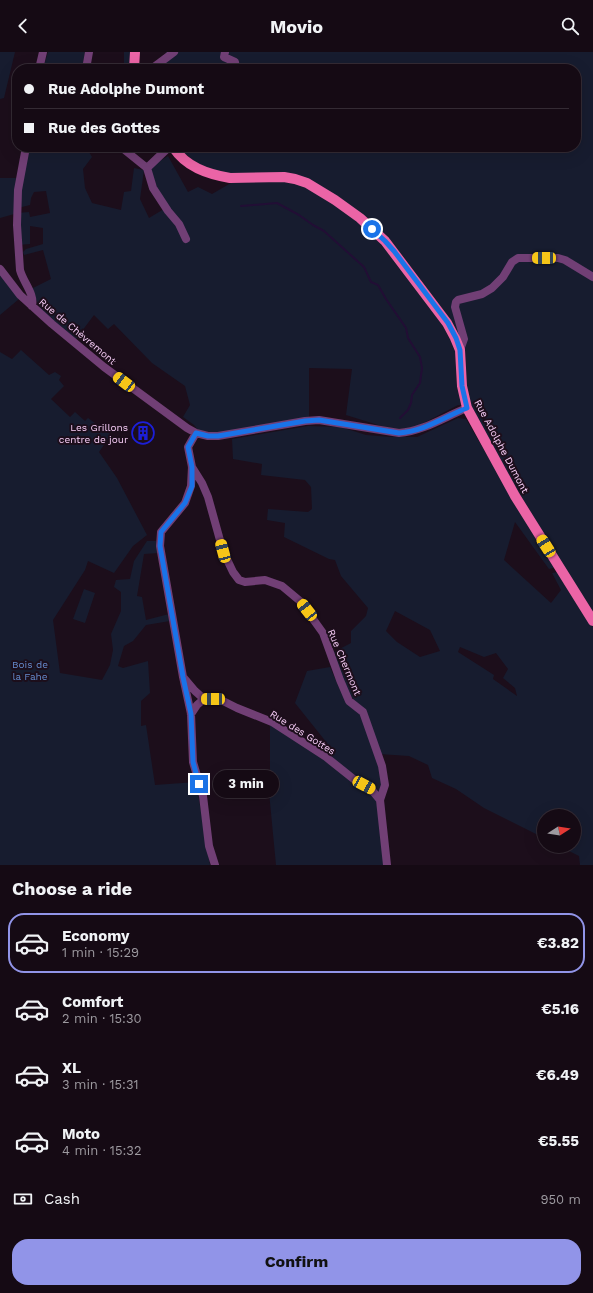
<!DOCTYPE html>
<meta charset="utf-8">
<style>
body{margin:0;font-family:"Work Sans",sans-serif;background:#1e131d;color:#f1f3f6;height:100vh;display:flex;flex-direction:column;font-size:15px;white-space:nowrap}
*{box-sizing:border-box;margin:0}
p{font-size:13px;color:#9d9aa0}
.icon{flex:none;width:22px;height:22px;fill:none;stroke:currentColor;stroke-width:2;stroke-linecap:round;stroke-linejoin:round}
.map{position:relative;height:813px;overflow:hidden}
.details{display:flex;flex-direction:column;background:#150a14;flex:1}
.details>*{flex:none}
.banner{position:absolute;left:12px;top:12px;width:569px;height:88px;border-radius:16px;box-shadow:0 4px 16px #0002,0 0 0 1px #342b34;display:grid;align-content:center;height:88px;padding:0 12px;background:#150a14}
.needle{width:26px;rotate:78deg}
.tools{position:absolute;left:537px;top:757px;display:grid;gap:8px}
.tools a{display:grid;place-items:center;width:44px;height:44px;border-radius:50%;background:#150a14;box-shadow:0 4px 16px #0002,0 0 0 1px #342b34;font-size:20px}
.end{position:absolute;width:18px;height:18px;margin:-9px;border:5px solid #1a73e8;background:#fff;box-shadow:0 0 0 2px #fff}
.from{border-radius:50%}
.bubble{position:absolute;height:28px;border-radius:14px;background:#150a14;box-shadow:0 4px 16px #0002,0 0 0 1px #342b34;font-size:13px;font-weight:700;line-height:28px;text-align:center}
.car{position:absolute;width:12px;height:24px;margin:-12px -6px;border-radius:5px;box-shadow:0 0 3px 1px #0007;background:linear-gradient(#f5c518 24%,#345 0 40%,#f5c518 0 76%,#345 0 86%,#f5c518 0)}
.banner b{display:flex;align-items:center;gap:14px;height:38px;font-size:15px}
.banner b+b{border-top:1px solid #342b34}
.banner i{width:10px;height:10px;background:#f1f3f6}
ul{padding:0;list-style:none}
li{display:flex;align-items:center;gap:12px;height:60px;margin:0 8px 6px;padding:0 4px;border:2px solid transparent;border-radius:16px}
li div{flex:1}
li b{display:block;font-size:15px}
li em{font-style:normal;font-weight:700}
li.on{border-color:#9194e8}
li>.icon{width:36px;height:36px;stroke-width:1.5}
h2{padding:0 12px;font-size:18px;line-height:48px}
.pay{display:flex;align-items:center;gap:10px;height:44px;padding:0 12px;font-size:15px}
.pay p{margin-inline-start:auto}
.action{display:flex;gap:8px;margin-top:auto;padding:8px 12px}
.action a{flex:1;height:46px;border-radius:16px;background:#9194e8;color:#111;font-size:16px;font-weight:700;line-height:46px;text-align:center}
header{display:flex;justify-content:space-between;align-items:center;height:52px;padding:0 12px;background:#150a14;font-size:18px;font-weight:700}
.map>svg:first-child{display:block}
</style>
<header><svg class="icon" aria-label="back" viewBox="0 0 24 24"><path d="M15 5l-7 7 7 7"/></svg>Movio<svg class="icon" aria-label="search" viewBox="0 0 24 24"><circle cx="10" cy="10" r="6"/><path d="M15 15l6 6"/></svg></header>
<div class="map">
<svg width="593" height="813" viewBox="0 0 593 813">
<rect width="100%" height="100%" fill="#1c0e1b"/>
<path fill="#171c2f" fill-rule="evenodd" d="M0,0H15L4,46L0,47Z
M48,0H85L82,17H43Z
M124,0H130V17H121L124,12Z
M166,0H593V564L468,356V353H458L416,375L403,377H391L346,363L352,317L309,316V366L216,381L198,378L194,373L183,365L190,353L185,334L152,311L114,272L108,277L94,263L76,287L41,258L31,237L51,227L43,198L24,203L23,200L26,197L43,192V176L30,174V192L18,193L17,161L29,160L30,165L50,161L46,139L34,140L31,146L30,153L18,156L27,96L42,98V95H86L92,105L83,117L85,136L92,151L121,158L124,140L131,139L134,116L144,118L140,147L149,166L164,157L150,115L168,104L188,140L198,135L212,142L231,131L200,114L177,95H576V17H160L163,15Z
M0,126H16L14,162L0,166Z
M0,223L19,247L0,263Z
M21,298L49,323L55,320L61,324L59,328L64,334L51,347L70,365L75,360L85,369L88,366L110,382L106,390L99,400L117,426L147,483L133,494L114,521L88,509L85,518L53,568L60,621L102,628L110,613L113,598L111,582L121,559V540L114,535L116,528L130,527L134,509L147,489H156L158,501L144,502L137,544L142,545L146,568L169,562L170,569L146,573L133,589L124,594L118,614L123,616L148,609L150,641L141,649V674L146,673L155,733L196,730L210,813H0V300L12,307Z
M458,366L466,367L507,437L556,515L549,517L515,470L504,508L551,551L561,538L552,521L558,520L593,575V813H580L579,804L559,794H574V764H544V786L484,756L456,737L432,726L428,713L409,704L379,702L383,735L379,742L331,706V696L295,651L307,619L330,615L341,640L358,653L345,636L336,614L334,600L351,591V579L366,564L368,556L341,524L335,508L329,507L284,485L285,471L267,468L268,457L308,460L312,457L311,435L305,428L261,423L262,412L233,407L232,387L308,374L341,375L366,383L391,385H417ZM395,559L430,578L440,599L420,605L397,590L386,579ZM460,595L484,605L496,601L508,617L503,626L515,636L517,644L493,627L494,623L458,600Z
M84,537L95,541L85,571L73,567Z
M270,672L326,706L376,746L385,813H276L269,740H261V734L270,732Z"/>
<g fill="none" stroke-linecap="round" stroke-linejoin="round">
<path stroke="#220e35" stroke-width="2" d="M241,154L277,151L299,163L313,173L324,179L364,215L371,230L378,233L386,247L406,276L408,286L420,305L422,316L420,331L412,343L411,351L408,358L400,366"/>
<path stroke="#713f75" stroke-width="8" d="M225,0L224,5L235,10L236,17
M39,17L43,0
M86,17L89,0
M153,17L154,15L174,0
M26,95L18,138L17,173L20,218C23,230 35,242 32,254
M121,95L147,116L153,136L168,159L179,172L186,187
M147,116L169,95
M0,217L20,243L52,272L104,315L187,376L196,381L208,384H218L305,369L319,368L399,381C424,379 444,365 467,356
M460,298L464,287L455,255L456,250L458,248L482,242L492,236L503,225L512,210L518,206H558L565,208L593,225
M196,381L188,395L192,415L191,434L185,451L161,480L160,494L183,625L191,662L193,710L203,744L209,794L215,813
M192,415L202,431L208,445L223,499L233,520L239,528L245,530L265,528L282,534L300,549L323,581L340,628L349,649L363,660L382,714L385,733L380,748L387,813
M184,626L195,639L204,647L221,648L237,656L272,670L289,681L326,705L356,729L371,737L380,748
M191,662L197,653L204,647"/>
<path stroke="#eb64a6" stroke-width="10" d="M134,17L135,0
M173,95C186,115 207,122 230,126L284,125L295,127L307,131L335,148L360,166L385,189L447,271L455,286L460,298L462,334L467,356L515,444L593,569"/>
</g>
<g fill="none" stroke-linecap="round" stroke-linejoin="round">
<path stroke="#1a73e8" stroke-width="5" d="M199,732L193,710L191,662L183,625L160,494L161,480L185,451L192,434V415L188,395L196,381L208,384H218L305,369L319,368L399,381C425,379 444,365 467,356L462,334L460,298L456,286L448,271L394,199L385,189L372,177"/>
</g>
<defs>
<g id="building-ring" transform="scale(1.15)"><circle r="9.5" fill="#1c0e1b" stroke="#1c1fd8" stroke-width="1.5"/><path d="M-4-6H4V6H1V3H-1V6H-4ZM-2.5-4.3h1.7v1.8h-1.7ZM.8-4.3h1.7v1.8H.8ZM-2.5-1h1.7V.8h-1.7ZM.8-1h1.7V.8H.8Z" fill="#1c1fd8"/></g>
</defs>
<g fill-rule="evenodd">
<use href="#building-ring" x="143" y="381"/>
</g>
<g text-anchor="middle" stroke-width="4" stroke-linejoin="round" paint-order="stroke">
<g font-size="10" fill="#f9cff9" stroke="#1c0e1b">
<text transform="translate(78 279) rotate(40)" y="4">Rue de Chèvremont</text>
<text transform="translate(502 394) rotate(62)" y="4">Rue Adolphe Dumont</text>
<text transform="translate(345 610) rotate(67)" y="4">Rue Chermont</text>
<text transform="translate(303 680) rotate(32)" y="4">Rue des Gottes</text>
</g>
<g font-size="10" fill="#f9cff9" stroke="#1c0e1b" text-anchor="end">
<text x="128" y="379">Les Grillons<tspan x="128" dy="12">centre de jour</tspan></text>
</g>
<g font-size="10" fill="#658ccf" stroke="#1c0e1b">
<text x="30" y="616">Bois de<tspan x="30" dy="12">la Fahe</tspan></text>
</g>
</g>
</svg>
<div class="tools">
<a><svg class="needle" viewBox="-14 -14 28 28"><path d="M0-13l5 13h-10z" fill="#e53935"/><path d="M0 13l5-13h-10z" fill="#9d9aa0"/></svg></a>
</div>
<i class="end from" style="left:372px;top:177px"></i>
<i class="end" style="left:199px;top:732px"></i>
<div class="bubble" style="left:213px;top:718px;width:66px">3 min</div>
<i class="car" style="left:544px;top:206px;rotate:270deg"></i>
<i class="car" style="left:124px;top:330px;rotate:307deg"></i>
<i class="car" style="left:546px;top:494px;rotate:328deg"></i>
<i class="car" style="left:223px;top:499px;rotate:345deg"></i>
<i class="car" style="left:307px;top:558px;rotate:322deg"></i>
<i class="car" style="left:213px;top:647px;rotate:270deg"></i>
<i class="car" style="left:364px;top:733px;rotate:118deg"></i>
<div class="banner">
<b><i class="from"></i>Rue Adolphe Dumont</b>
<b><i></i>Rue des Gottes</b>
</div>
</div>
<section class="details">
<h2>Choose a ride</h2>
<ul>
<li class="on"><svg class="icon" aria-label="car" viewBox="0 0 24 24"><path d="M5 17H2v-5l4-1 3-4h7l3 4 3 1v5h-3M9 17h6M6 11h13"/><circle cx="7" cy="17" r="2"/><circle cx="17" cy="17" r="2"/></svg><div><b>Economy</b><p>1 min · 15:29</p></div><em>€3.82</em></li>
<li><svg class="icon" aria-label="car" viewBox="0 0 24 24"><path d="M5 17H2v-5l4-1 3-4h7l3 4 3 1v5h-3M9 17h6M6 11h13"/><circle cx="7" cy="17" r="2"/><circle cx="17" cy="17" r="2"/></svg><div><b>Comfort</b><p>2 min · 15:30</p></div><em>€5.16</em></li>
<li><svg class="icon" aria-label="car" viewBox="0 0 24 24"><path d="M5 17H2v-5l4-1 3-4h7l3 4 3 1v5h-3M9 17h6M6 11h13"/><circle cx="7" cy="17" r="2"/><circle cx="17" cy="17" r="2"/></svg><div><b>XL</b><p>3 min · 15:31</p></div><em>€6.49</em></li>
<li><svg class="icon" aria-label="car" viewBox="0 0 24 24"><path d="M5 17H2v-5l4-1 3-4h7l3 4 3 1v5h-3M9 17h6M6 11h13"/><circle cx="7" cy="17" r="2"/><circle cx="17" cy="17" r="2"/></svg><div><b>Moto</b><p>4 min · 15:32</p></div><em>€5.55</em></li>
</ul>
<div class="pay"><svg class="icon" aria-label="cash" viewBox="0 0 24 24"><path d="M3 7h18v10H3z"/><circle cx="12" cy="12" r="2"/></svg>Cash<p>950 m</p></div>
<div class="action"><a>Confirm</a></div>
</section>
